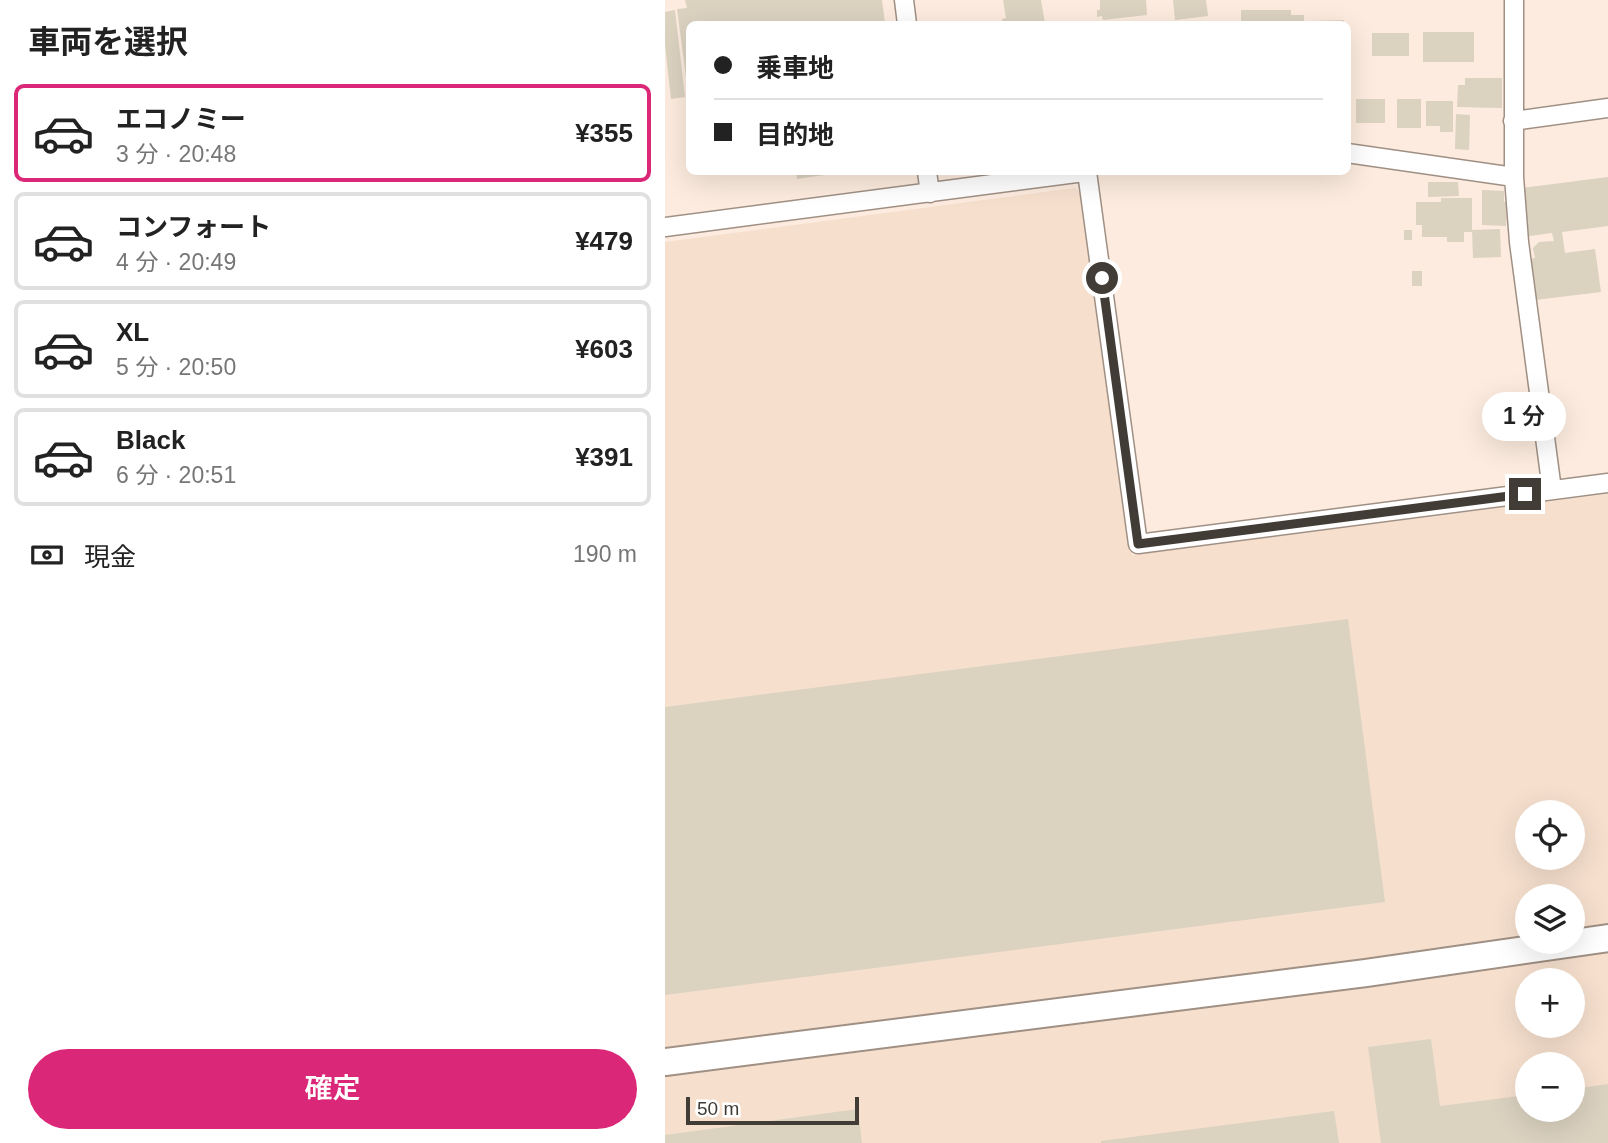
<!DOCTYPE html>
<html lang="ja">
<meta charset="utf-8">
<style>
body{margin:0;font-family:Arial,"Noto Sans JP",sans-serif;background:#f6f6f6;color:#222;height:100vh;display:flex;flex-direction:column;font-size:26px;white-space:nowrap}
*{box-sizing:border-box;margin:0}
p{font-size:23px;color:#767676}
.icon{flex:none;width:38px;height:38px;fill:none;stroke:currentColor;stroke-width:2;stroke-linecap:round;stroke-linejoin:round}
.map{position:relative;flex:1;overflow:hidden}
.details{display:flex;flex-direction:column;background:#fff;width:665px}
.details>*{flex:none}
.guide{position:absolute;left:21px;top:21px;width:665px;height:154px;border-radius:10px;box-shadow:0 7px 28px #0002;display:grid;align-content:center;height:154px;padding:0 28px;background:#fff}
.fabs{position:absolute;left:850px;top:800px;display:grid;gap:14px}
.fabs a{display:grid;place-items:center;width:70px;height:70px;border-radius:50%;background:#fff;box-shadow:0 7px 28px #0002;font-size:35px}
.scale{position:absolute;left:21px;bottom:18px;width:173px;box-sizing:border-box;padding-left:7px;border:4px solid #423c36;border-top:0;font-size:19px;line-height:24px;white-space:nowrap;color:#423c36;-webkit-text-stroke:5px #fff;paint-order:stroke}
.end{position:absolute;width:32px;height:32px;margin:-16px;border:9px solid #423c36;background:#fff;box-shadow:0 0 0 4px #fff}
.from{border-radius:50%}
.bubble{position:absolute;height:49px;border-radius:24px;background:#fff;box-shadow:0 7px 28px #0002;font-size:23px;font-weight:600;line-height:49px;text-align:center}
.guide b{display:flex;align-items:center;gap:24px;height:66px;font-size:26px}
.guide b+b{border-top:2px solid #e0e0e0}
.guide i{width:18px;height:18px;background:#222}
ul{padding:0;list-style:none}
li{display:flex;align-items:center;gap:21px;height:98px;margin:0 14px 10px;padding:0 14px;border:4px solid #e0e0e0;border-radius:10px}
li div{flex:1}
li b{display:block;font-size:26px}
li em{font-style:normal;font-weight:600}
li.on{border-color:#db2777}
li>.icon{width:63px;height:63px;stroke-width:1.5}
h2{padding:0 28px;font-size:32px;line-height:84px}
.pay{display:flex;align-items:center;gap:18px;height:77px;padding:0 28px;font-size:26px}
.pay p{margin-inline-start:auto}
.cta{display:flex;gap:14px;margin-top:auto;padding:14px 28px}
.cta a{flex:1;height:80px;border-radius:42px;background:#db2777;color:#fff;font-size:28px;font-weight:600;line-height:80px;text-align:center}
main{display:flex;flex:1;min-height:0}
.map>svg:first-child{display:block}
</style>
<main>
<section class="details">
<h2>車両を選択</h2>
<ul>
<li class="on"><svg class="icon" aria-label="car" viewBox="0 0 24 24"><path d="M5 17H2v-5l4-1 3-4h7l3 4 3 1v5h-3M9 17h6M6 11h13"/><circle cx="7" cy="17" r="2"/><circle cx="17" cy="17" r="2"/></svg><div><b>エコノミー</b><p>3 分 · 20:48</p></div><em>¥355</em></li>
<li><svg class="icon" aria-label="car" viewBox="0 0 24 24"><path d="M5 17H2v-5l4-1 3-4h7l3 4 3 1v5h-3M9 17h6M6 11h13"/><circle cx="7" cy="17" r="2"/><circle cx="17" cy="17" r="2"/></svg><div><b>コンフォート</b><p>4 分 · 20:49</p></div><em>¥479</em></li>
<li><svg class="icon" aria-label="car" viewBox="0 0 24 24"><path d="M5 17H2v-5l4-1 3-4h7l3 4 3 1v5h-3M9 17h6M6 11h13"/><circle cx="7" cy="17" r="2"/><circle cx="17" cy="17" r="2"/></svg><div><b>XL</b><p>5 分 · 20:50</p></div><em>¥603</em></li>
<li><svg class="icon" aria-label="car" viewBox="0 0 24 24"><path d="M5 17H2v-5l4-1 3-4h7l3 4 3 1v5h-3M9 17h6M6 11h13"/><circle cx="7" cy="17" r="2"/><circle cx="17" cy="17" r="2"/></svg><div><b>Black</b><p>6 分 · 20:51</p></div><em>¥391</em></li>
</ul>
<div class="pay"><svg class="icon" aria-label="cash" viewBox="0 0 24 24"><path d="M3 7h18v10H3z"/><circle cx="12" cy="12" r="2"/></svg>現金<p>190 m</p></div>
<div class="cta"><a>確定</a></div>
</section>
<div class="map">
<svg width="943" height="1143" viewBox="0 0 943 1143">
<rect width="100%" height="100%" fill="#fcebde"/>
<path fill="#f6dfcd" fill-rule="evenodd" d="M410,188L418,195L467,555L943,494V1143H0V242ZM863,812H908V858H863ZM863,896H908V942H863ZM863,980H908V1026H863ZM863,1064H908V1110H863Z"/>
<path fill="#dbd2c0" d="M20,0H217L220,24H24L23,92L12,9L22,8Z
M338,0H376L380,24H338L337,19L341,18Z
M435,0H481L482,15L438,20L437,16L432,17V10H435Z
M508,0H541L543,16L510,20Z
M10,10L20,97L6,99L0,45V12Z
M576,10H626V15H639V24H576Z
M679,20V24H645V21Z
M758,32H809V62H758Z
M707,33H744V56H707Z
M800,78H837V108L792,107L793,85H800Z
M691,99H720V123H691Z
M732,99H756V128H732Z
M761,101H788V132H775V126H761Z
M791,114L805,115L804,150L790,149Z
M131,172H173V173L132,179Z
M943,177V226L897,232L900,253L930,249L936,292L870,300L865,259L870,258L868,248L874,242L889,241L887,233L864,236L858,188Z
M763,182H793L794,196L763,197Z
M817,190L839,191V202H842L841,226L817,225Z
M776,198H807V232H799V242H782V237H757V225H751V202H776Z
M835,229L836,257L808,258L807,230Z
M739,230H747V240H739Z
M747,271H757V286H747Z
M683,619L720,902L0,995V707Z
M766,1039L775,1106L863,1095V1110H908V1089L943,1084V1143H716L703,1047Z
M193,1109L197,1143H0V1135Z
M669,1111L674,1143H436V1141Z"/>
<g fill="none" stroke-linecap="round" stroke-linejoin="round">
<g stroke="#a09084" stroke-width="21">
<path id="street" d="M239,0L242,24
M849,0V177L854,242L887,490
M848,121L943,108
M682,153L849,177
M262,172L265,193
M422,172L473,544L943,483
M0,227L419,172"/>
</g>
<g stroke="#a09084" stroke-width="30">
<path id="secondary" d="M0,1062L701,973L943,938"/>
</g>
<use href="#street" stroke="#fff" stroke-width="18"/>
<use href="#secondary" stroke="#fff" stroke-width="26"/>
</g>
<g fill="none" stroke-linecap="round" stroke-linejoin="round">
<path stroke="#423c36" stroke-width="9" d="M437,278L473,544L860,494"/>
</g>
</svg>
<div class="fabs">
<a><svg class="icon" aria-label="locate" viewBox="0 0 24 24"><circle cx="12" cy="12" r="6"/><path d="M12 2v4M12 18v4M2 12h4M18 12h4"/></svg></a>
<a><svg class="icon" aria-label="layers" viewBox="0 0 24 24"><path d="M12 4l9 5-9 5-9-5zM3 14l9 5 9-5"/></svg></a>
<a>+</a>
<a>−</a>
</div>
<div class="scale">50 m</div>
<i class="end from" style="left:437px;top:278px"></i>
<i class="end" style="left:860px;top:494px"></i>
<div class="bubble" style="left:817px;top:392px;width:84px">1 分</div>
<div class="guide">
<b><i class="from"></i>乗車地</b>
<b><i></i>目的地</b>
</div>
</div>
</main>
